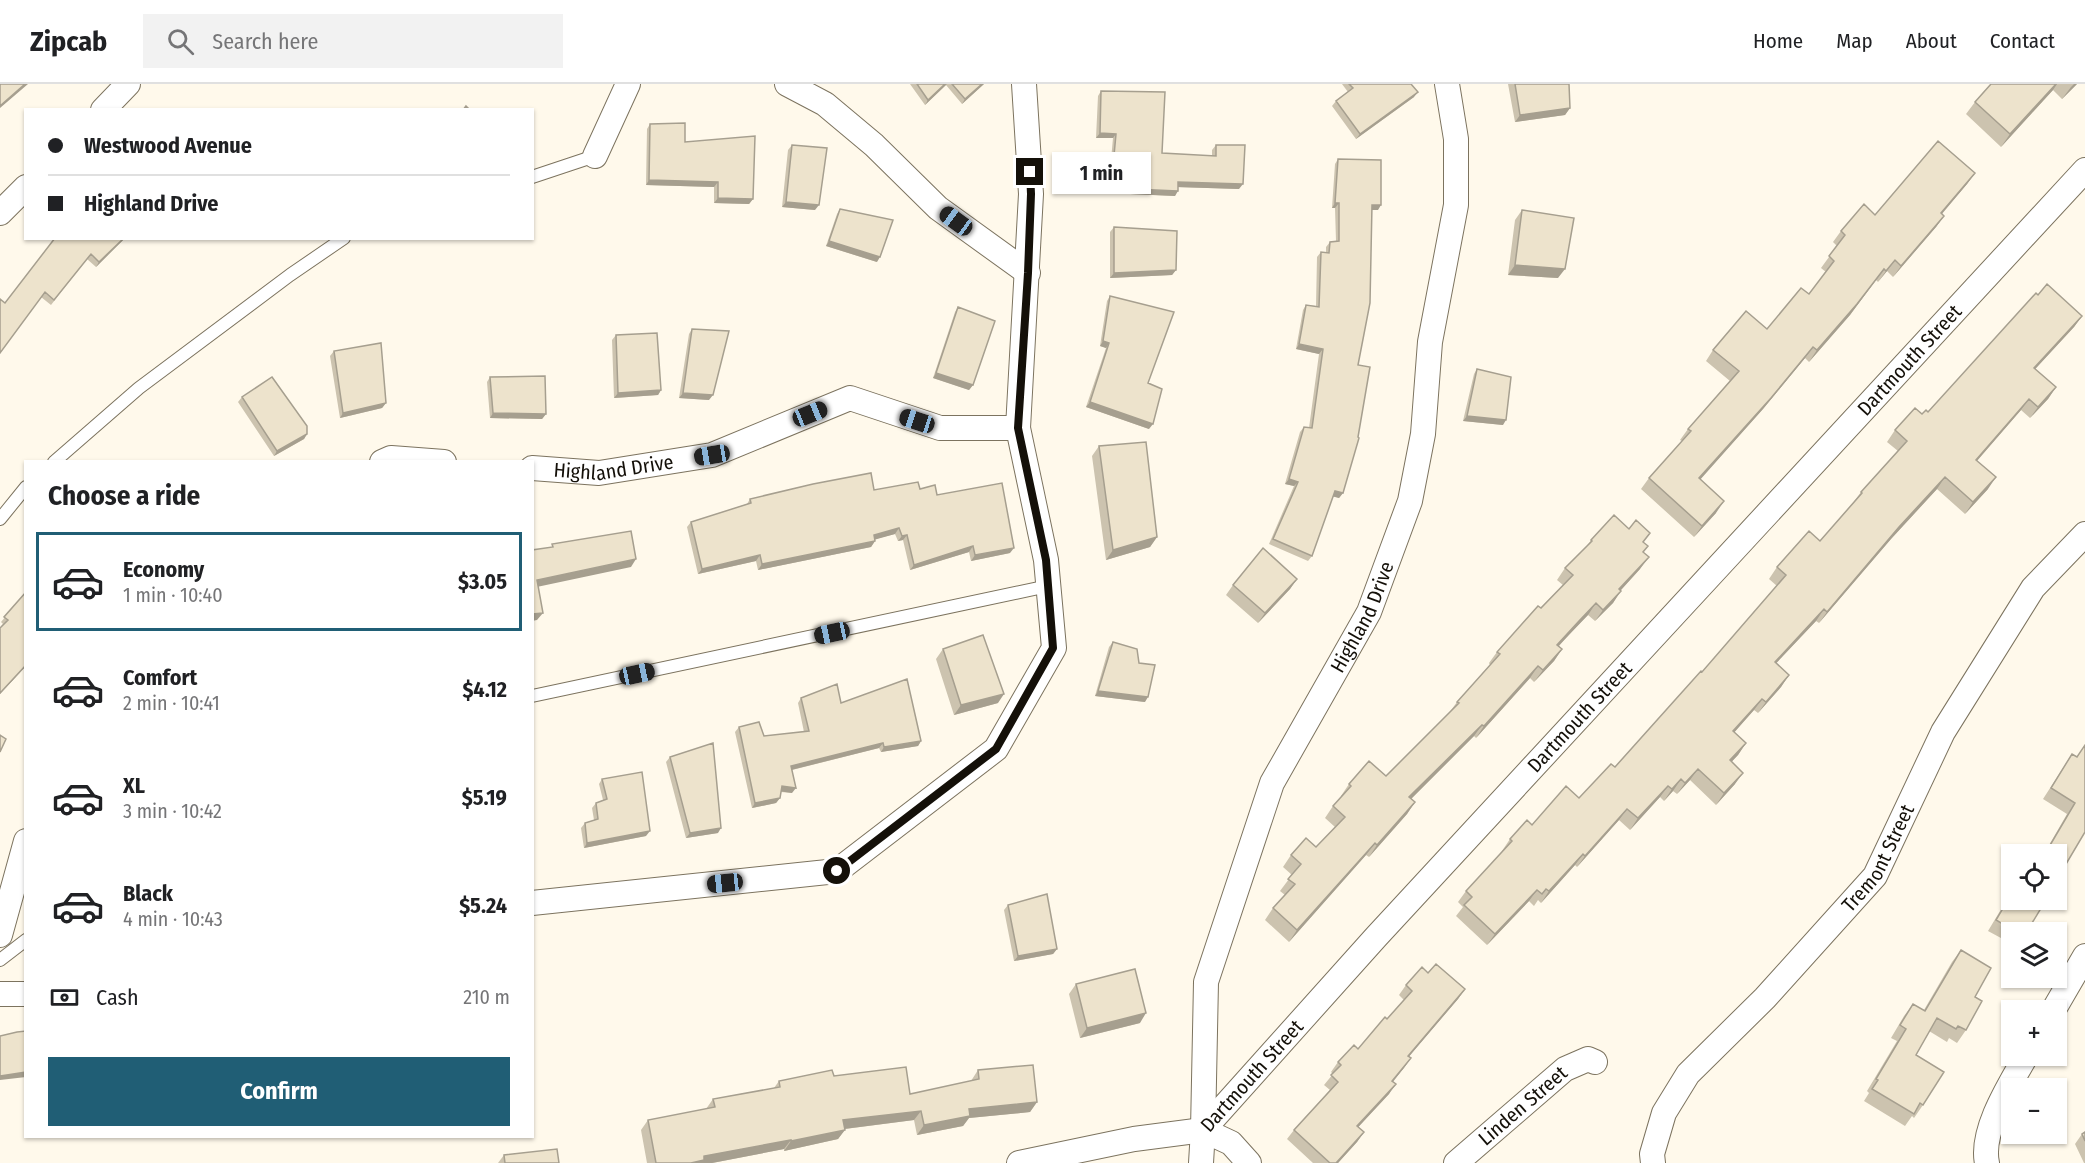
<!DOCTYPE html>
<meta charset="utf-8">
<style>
body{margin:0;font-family:"Fira Sans Condensed",sans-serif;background:#f2f2f2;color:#202124;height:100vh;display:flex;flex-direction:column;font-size:22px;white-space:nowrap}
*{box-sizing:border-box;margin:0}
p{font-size:20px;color:#757577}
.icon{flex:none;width:33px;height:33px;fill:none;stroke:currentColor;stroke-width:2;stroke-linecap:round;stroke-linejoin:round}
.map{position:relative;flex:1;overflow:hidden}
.details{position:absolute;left:24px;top:376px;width:510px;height:678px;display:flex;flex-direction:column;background:#fff;border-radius:0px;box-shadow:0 2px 4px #0004}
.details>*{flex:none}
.banner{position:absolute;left:24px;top:24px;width:510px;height:132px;border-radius:0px;box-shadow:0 2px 4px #0004;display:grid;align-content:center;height:132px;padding:0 24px;background:#fff}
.fabs{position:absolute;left:2001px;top:760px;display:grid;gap:12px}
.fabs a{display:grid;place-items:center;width:66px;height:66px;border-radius:0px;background:#fff;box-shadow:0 2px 4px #0004;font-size:30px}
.end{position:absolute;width:27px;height:27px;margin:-14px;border:8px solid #141009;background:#fff;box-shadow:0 0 0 3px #fff}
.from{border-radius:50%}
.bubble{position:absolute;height:42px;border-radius:0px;background:#fff;box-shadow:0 2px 4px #0004;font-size:20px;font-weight:700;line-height:42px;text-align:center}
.car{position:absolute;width:18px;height:36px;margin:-18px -9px;border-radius:8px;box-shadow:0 0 4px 2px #0007;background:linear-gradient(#222 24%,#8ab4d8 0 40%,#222 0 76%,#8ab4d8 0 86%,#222 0)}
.banner b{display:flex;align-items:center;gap:21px;height:57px;font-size:22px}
.banner b+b{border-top:2px solid #e0e0e0}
.banner i{width:15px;height:15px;background:#202124}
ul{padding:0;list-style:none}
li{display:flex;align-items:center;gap:18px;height:99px;margin:0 12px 9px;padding:0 12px;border:3px solid transparent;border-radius:0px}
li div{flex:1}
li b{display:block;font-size:22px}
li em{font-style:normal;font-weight:700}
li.selected{border-color:#205e75}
li>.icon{width:54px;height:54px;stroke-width:1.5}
h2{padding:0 24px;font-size:27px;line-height:72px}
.pay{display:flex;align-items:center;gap:15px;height:66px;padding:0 24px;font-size:22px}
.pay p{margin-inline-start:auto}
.button{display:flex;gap:12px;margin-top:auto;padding:12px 24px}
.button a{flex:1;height:69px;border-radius:0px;background:#205e75;color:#fff;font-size:24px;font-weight:700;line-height:69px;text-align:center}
header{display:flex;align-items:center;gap:36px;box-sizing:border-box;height:84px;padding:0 30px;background:#fff;border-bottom:2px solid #e0e0e0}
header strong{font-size:28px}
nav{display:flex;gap:33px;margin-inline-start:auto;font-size:21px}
.search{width:420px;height:54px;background:#f2f2f2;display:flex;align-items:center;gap:15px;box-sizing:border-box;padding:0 21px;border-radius:0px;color:#757577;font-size:22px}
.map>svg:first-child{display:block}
</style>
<header>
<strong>Zipcab</strong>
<div class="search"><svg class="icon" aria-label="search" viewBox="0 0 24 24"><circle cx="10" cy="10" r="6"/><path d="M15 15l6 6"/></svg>Search here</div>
<nav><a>Home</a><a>Map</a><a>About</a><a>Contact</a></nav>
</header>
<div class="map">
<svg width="2085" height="1079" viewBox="0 0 2085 1079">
<rect width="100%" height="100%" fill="#fff9eb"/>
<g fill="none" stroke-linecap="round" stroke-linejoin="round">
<g stroke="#7c735f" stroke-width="14">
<path id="lane" d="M532,93L595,72
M54,378L139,304L290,191L344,154
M0,435L26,403
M532,612L1048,502
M0,876L26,856"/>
</g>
<g stroke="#7c735f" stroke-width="26">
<g id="street">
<path d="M787,0L825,20L874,61L938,124L1028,189"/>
<path d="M103,26L128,0"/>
<path d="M595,72L628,0"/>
<path d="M0,129L26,103"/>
<path d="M382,378L391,374L444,378"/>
<path id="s1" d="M532,384L599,389L712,371L850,314L940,344H1018"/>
<path d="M532,819L837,787L996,665L1054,564L1046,476L1018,344L1031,110L1024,0"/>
<path d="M0,851L26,757"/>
<path d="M0,910H26"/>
<path d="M2053,927L2085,872"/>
<path d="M1203,1046L1231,1059L1249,1079"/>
<path id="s2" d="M1019,1079L1134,1055L1203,1046L1376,853L2085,86"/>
<path id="s3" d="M1201,1079L1203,1046L1206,898L1272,699L1369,528L1410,417L1423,350L1430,258L1456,121V55L1447,0"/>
<path id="s4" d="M1456,1079L1565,985L1588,975L1595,978"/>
<path id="s5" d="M1653,1079L1652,1070L1664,1029L1688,990L1765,914L1875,792L1943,648L2033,504L2085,450"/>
<path d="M1987,1079C1980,1047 2010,1000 2026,972"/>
</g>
</g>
<use href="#lane" stroke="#fff" stroke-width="12"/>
<use href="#street" stroke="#fff" stroke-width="24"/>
</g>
<path fill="#ccc3af" d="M910,0H984L962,20L946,1L925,21Z
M1342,0H1411L1414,13L1356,55L1332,22L1336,17L1348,8Z
M1508,0H1569L1570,24L1565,31L1515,38Z
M1991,0H2077L2062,15L2053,6L2001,63L1966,30L1975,18Z
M1101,7L1162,69L1212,72V66L1216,61L1239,105L1178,103L1175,112L1108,109L1113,54H1096L1098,12Z
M650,40L753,115L749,120L714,119V103L646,101L647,45Z
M792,61L815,126L782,123L788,66Z
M1338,75L1378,126H1372L1358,281L1343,409L1339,414L1333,412L1312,472L1308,477L1269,460L1294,402L1285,400L1300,348L1304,343L1309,344L1319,270L1296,265L1303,226L1306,221L1316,222L1317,173L1321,168L1326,169V163L1330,158L1336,157L1335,124H1332L1335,80Z
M1975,89L1967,100L1942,130L1944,132L1936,143L1893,193L1887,187L1878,198L1876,196L1850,231L1809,278L1805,274L1763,325L1700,395L1716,429L1694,453L1641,405L1649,394L1682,357L1680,356L1688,345L1730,297L1706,277L1713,266L1767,245L1809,210L1826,188L1821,184L1837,162L1833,158L1841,147L1875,131Z
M840,125L877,178L826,162L837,130Z
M1522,126L1558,194L1508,191L1515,136Z
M1114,143L1176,186L1172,191L1110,194V148Z
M55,154H125L96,183L87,175L51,221L41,213L5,219Z
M2038,211L2082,232L2074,243L2035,285L2056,303L2048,315L2030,334L2021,326L1977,377L1988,405L1965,430L1937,405L1891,455L1819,539L1816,537L1776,579L1789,591L1781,603L1758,629L1754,626L1734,648L1746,659L1738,671L1731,678L1735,700L1716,721L1690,696L1677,710L1673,707L1664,717L1660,713L1630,746L1619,736L1577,783L1575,781L1541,819L1538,816L1534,822L1529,817L1487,861L1456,832L1463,823L1458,818L1466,807L1503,767H1502L1510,755L1532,741L1579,714L1615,683L1702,588L1777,502L1769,495L1777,483L1820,457L1853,419L1861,408L1898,367L1887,358L1895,346L1922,330L1928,328Z
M1110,212L1148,299L1149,345L1086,323L1106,264L1100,262L1107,217Z
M958,223L973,301L969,306L933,294L955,228Z
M692,245L709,316L679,314L689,250Z
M616,251L661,306L658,311L614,314L612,256Z
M334,267L386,319L382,324L340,334L330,272Z
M1477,285L1503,341L1463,337L1474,290Z
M490,293L546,330L542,335L490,334L487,298Z
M242,313L307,350L304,355L274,372L238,318Z
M1099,362L1157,453L1150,463L1106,476L1092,372Z
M920,405L937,411L1010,469L971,477L969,468L910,486L903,456L898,457L895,450L875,455V457L871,463L758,486L756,477L698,490L687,443L691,438L747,420L750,415L874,406Z
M1591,456L1644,459V469L1640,485L1620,507L1613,519L1595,537L1588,531L1570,549L1559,562L1562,565L1554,577L1534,598L1530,594L1476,654L1474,652L1411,715L1415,718L1407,730L1369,773L1366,771L1289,858L1265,836L1273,824L1285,811L1280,807L1292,791L1283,783L1291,771L1316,763L1335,743L1325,734L1333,722L1342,713L1341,712L1349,700L1386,692L1449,629L1457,618L1490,581L1489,579L1497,568L1563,501L1557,496L1565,484L1585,465Z
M1297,495L1290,505L1258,539L1226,511L1233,501Z
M26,508V582L0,610V544L3,540L1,538Z
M1113,558L1145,618L1095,612L1109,563Z
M943,565L998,619L954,631L936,575Z
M801,614L841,619L921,657L918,662L881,668L879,664L792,686V709L781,708L780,714L776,719L752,724L735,648L739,643L764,652L804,648L798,619Z
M2072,670L2085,748L2056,771H2038L2045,761L2048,763L2067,730L2043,715Z
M670,673L718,749L686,754L666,678Z
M602,695L646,752L584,764L581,744L585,739L594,736L592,724L596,719L603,716L599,700Z
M2012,807V816L2026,849H2012V860L1988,847Z
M1008,821L1057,865L1053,870L1014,877L1004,826Z
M1961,866L1975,913L1966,946L1957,959L1949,954L1947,958L1929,947L1916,971L1923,1021L1914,1034L1912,1032L1905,1042L1864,1017L1869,1009L1867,1007L1897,957L1891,954L1904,932L1913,920L1924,926L1952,878Z
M1428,889L1465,905L1458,915L1409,972L1411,974L1393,998L1389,1010L1358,1043L1364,1048L1357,1058L1338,1079H1313L1287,1055L1294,1046L1330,1006L1324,1001L1333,990L1331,988L1338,978L1358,965L1387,935L1404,916L1399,911L1406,901Z
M1076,900L1140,939L1080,954L1069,910Z
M978,986L1037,1018L1030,1028L969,1034L963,1042L917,1051L914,1036L845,1045L838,1055L784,1067V1065L712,1079H647L641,1046L648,1036L706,1025L713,1015L774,1004L779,997L834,992L910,1010L971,997Z
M2085,1048V1079H2084L2075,1060L2082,1050Z
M504,1071L559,1079H498Z"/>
<path fill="#a69f8f" d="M25,0H28L0,24V22Z
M945,0H947L925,21L928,16Z
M982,0H984L962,20L965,15Z
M2056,0H2057L2053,6L2001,63L2010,50Z
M2074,0H2077L2062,15L2071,3Z
M1418,8L1414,13L1356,55L1360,50Z
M1570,24L1565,31L1515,38L1520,31Z
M1100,49L1116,50L1113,54H1096Z
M1975,89L1967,100L1933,140L1941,129Z
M649,96L718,98L714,103L646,101Z
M1178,98L1243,100L1239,105L1175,103Z
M1111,104L1178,107L1175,112L1108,109Z
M718,114L753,115L749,120L714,119Z
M786,118L819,121L815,126L782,123Z
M1335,119H1339L1335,124H1332Z
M1372,121H1381L1378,126H1369Z
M1944,132L1936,143L1893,193L1901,182Z
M124,154H125L96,183L99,178Z
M829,157L880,173L877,178L826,162Z
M1895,176L1887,187L1878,198L1886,187Z
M1515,181L1565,185L1558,194L1508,191Z
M1884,185L1850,231L1809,278L1817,266Z
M1176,186L1172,191L1110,194L1114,189Z
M2082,232L2074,243L2026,295L2034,284Z
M1103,257L1109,259L1106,264L1100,262Z
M1299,260L1323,265L1319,270L1296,265Z
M1813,263L1805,274L1763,325L1691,406L1699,394Z
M936,289L973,301L969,306L933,294Z
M2056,303L2048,315L2030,334L2038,323Z
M661,306L658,311L614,314L618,309Z
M683,309L713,311L709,316L679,314Z
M2029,315L2021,326L1968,387L1976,376Z
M1090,318L1153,340L1149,345L1086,323Z
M386,319L382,324L340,334L343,329Z
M493,329L546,330L542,335L490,334Z
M1467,332L1506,336L1503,341L1463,337Z
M307,350L304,355L274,372L277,367Z
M1945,393L1937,405L1891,455L1819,539L1827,528L1899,443Z
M1996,393L1988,405L1965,430L1973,418Z
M1289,395L1298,398L1294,402L1285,400Z
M1335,407L1343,409L1339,414L1331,412Z
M1724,417L1716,429L1694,453L1702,442Z
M899,444L895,450L870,457L874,451Z
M907,451L903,456L898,457L902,452Z
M1157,453L1150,463L1106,476L1113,466Z
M875,457L871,463L758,486L762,480Z
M973,462L969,468L910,486L914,481Z
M1014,464L1010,469L971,477L975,471Z
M760,471L756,477L698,490L702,485Z
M1649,473L1640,485L1611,517L1619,505Z
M636,475L631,483L532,504L537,496Z
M1297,495L1290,505L1258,539L1265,529Z
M1621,507L1613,519L1595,537L1603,526Z
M1596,519L1588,531L1549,572L1557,561Z
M1824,525L1816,537L1767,589L1775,578Z
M543,529L537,536L532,537V530Z
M1562,565L1554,577L1534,598L1543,586Z
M26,581V582L0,610V609Z
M1538,582L1530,594L1476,654L1484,642Z
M1789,591L1781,603L1758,629L1766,618Z
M1098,607L1148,613L1145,618L1095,612Z
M1004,610L998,619L954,631L961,621Z
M1762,615L1754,626L1725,659L1733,647Z
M1482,641L1474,652L1401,725L1409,713Z
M921,657L918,662L881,668L884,663Z
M883,659L879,664L787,687L791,682Z
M1746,659L1738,671L1722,688L1730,676Z
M1698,685L1690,696L1677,710L1685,699Z
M1743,689L1735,700L1716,721L1724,709Z
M1681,695L1673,707L1664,717L1672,705Z
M782,702L796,704L792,709L778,707Z
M1668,702L1660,713L1630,746L1638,734Z
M780,714L776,719L752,724L755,719Z
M1415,718L1407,730L1369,773L1377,761Z
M1627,725L1619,736L1577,783L1585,772Z
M721,744L718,749L686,754L690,749Z
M650,747L646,752L584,764L587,759Z
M1375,759L1366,771L1289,858L1297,846Z
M1583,770L1575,781L1541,819L1549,807Z
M1537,806L1529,817L1487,861L1495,850Z
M1057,865L1053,870L1014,877L1018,872Z
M1465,905L1458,915L1401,982L1408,972Z
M1146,929L1140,939L1080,954L1087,944Z
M1411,974L1404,984L1385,1007L1392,997Z
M26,988V993L0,996V992Z
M1396,1000L1389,1010L1350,1052L1357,1042Z
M1037,1018L1030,1028L969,1034L963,1042L917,1051L924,1041L969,1025Z
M921,1027L914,1036L836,1046L843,1036Z
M845,1046L838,1055L784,1067L791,1057Z
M1364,1048L1357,1058L1338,1079H1336Z
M791,1056L784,1065L712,1079H691L704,1072Z"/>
<path fill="#ede3cc" stroke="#a69f8f" stroke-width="1.5" d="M0,0H25L0,22Z
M917,0H945L928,16Z
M952,0H982L965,15Z
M1349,0H1411L1418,8L1360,50L1336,17L1353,4Z
M1515,0H1569L1570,24L1520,31Z
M1991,0H2056L2010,50L1975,18Z
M1101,7L1165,8L1162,69L1216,72V61H1245L1243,100L1178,98V107L1111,104L1116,50L1100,49Z
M466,22L470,26H463Z
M685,39V58L755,52L753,115L718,114V98L649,96L650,40Z
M1938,57L1975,89L1941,129L1944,132L1901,182L1895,176L1886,187L1884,185L1857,220L1817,266L1813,263L1771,314L1699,394L1724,417L1702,442L1649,394L1691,347L1688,345L1739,287L1713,266L1746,227L1767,245L1801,204L1809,210L1834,177L1829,172L1845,151L1841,147L1864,120L1875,131Z
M792,61L827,64L819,121L786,118Z
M1338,75L1381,76V121H1372L1370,219L1358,281L1370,283L1358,353L1359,354L1343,409L1335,407L1312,472L1273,455L1298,398L1289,395L1304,343L1312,344L1323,265L1299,260L1306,221L1319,223L1321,168L1329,169L1330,158L1339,157V119H1335Z
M840,125L893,136L880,173L829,157Z
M1522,126L1574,134L1565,185L1515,181Z
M1114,143L1177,147L1176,186L1114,189Z
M55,154H124L99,178L91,170L54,216L45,208L0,269V215L5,219Z
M2047,200L2082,232L2034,284L2056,303L2038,323L2029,315L1976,376L1996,393L1973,418L1945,393L1899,443L1827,528L1824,525L1775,578L1789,591L1766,618L1762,615L1733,647L1746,659L1730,676L1743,689L1724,709L1698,685L1685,699L1681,695L1672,705L1668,702L1638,734L1627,725L1585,772L1583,770L1549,807L1546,805L1542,810L1537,806L1495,850L1464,821L1472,813L1466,807L1512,757L1510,755L1527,736L1532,741L1566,702L1579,714L1611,680L1615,683L1675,616L1701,587L1702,588L1786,491L1777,483L1809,447L1820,457L1862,409L1861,408L1907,357L1895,346L1915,324L1922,330L1926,326L1928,328L2036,209L2038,211Z
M1110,212L1174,228L1148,299L1162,305L1153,340L1090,318L1109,259L1103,257Z
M958,223L995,237L973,301L936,289Z
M692,245L729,247L713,311L683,309Z
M657,249L661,306L618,309L616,251Z
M381,259L386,319L343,329L334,267Z
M1477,285L1511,293L1506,336L1467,332Z
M545,292L546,330L493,329L490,293Z
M272,293L307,342V350L277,367L242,313Z
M1146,358L1157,453L1113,466L1099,362Z
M871,389L874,406L918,398L920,405L935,401L937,411L1002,399L1014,464L975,471L973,462L914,481L907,451L902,452L899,444L874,451L875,457L762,480L760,471L702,485L691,438L751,419L750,415L813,400Z
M1614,431L1629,445L1636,436L1650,449L1643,458L1648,462L1643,468L1649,473L1619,505L1621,507L1603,526L1596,519L1579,537L1557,561L1562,565L1543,586L1538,582L1484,642L1482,641L1409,713L1415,718L1377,761L1375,759L1297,846L1273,824L1295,800L1288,795L1301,780L1291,771L1306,754L1316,763L1345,733L1333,722L1351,702L1349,700L1369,677L1386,692L1459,619L1457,618L1500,570L1497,568L1538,522L1541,524L1573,491L1565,484L1592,457L1591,456Z
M631,447L636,475L537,496L543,529L532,530V466L553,463L552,460Z
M1263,464L1297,495L1265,529L1233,501Z
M26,508V581L0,609V544L8,536L4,533Z
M983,551L1004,610L961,621L943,565Z
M1113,558L1137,565L1139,579L1155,581L1148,613L1098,607Z
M907,595L921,657L884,663L883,659L791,682L796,704L782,702L780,714L755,719L739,643L759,638L764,652L809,647L801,614L837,600L841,619Z
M0,651L6,655L0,668Z
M713,659L721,744L690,749L670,673Z
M2085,661V748L2056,797V771H2039L2045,761L2049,763L2075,719L2051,704L2072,670L2077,673Z
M642,688L650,747L587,759L585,739L598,735L596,719L607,715L602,695Z
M2012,809V816H2046L2026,849H2018L1996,836Z
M1047,810L1057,865L1018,872L1008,821Z
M1961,866L1991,884L1975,913L1982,917L1966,946L1958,942L1956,945L1937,934L1916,971L1944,988L1923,1021L1920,1019L1914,1030L1872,1005L1878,996L1876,995L1906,945L1900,941L1913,920L1925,927Z
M1436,880L1465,905L1408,972L1411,974L1392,997L1396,1000L1357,1042L1364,1048L1336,1079H1330L1294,1046L1338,998L1331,991L1341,981L1338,978L1354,961L1358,965L1385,933L1387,935L1412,907L1406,901L1422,883L1428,889Z
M1135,885L1146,929L1087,944L1076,900Z
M26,947V988L0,992V952L17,948Z
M1033,981L1037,1018L969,1025L970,1032L924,1041L921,1027L843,1036L845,1046L791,1057V1056L704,1072V1076L691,1079H656L648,1036L715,1023L713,1015L780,1003L779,997L832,986L834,992L906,983L910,1010L979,995L978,986Z
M2085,1048V1057L2082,1050Z
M557,1065L559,1079H505L504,1071Z"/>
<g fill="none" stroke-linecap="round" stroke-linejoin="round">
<path stroke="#141009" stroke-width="8" d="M837,787L996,665L1053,564L1046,476L1018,344L1028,189L1031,110L1030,88"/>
</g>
<g text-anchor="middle" stroke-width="6" stroke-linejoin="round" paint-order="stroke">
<g font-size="20" fill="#141009" stroke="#fff">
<text dy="7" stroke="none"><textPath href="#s2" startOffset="1232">Dartmouth Street</textPath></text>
<text dy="7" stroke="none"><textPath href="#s1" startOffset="82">Highland Drive</textPath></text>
<text dy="7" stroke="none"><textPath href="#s3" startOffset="580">Highland Drive</textPath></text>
<text dy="7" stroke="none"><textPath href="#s2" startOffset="746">Dartmouth Street</textPath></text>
<text dy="7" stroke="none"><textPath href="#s5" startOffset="387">Tremont Street</textPath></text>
<text dy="7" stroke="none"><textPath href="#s2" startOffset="260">Dartmouth Street</textPath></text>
<text dy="7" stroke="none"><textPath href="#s4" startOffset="88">Linden Street</textPath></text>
</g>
</g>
</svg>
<div class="fabs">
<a><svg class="icon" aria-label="locate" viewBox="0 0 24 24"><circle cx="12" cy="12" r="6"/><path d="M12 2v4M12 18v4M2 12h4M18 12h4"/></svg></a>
<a><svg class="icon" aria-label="layers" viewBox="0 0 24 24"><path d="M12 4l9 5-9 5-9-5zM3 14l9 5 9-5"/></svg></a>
<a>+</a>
<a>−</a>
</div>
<i class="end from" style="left:837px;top:787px"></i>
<i class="end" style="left:1030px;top:88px"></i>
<div class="bubble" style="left:1052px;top:68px;width:99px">1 min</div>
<i class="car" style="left:956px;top:137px;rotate:306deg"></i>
<i class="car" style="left:810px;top:330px;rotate:68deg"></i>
<i class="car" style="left:917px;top:337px;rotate:288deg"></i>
<i class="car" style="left:712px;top:371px;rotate:261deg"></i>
<i class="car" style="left:832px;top:549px;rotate:258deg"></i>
<i class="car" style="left:637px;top:590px;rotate:78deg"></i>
<i class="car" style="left:725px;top:799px;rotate:264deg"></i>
<div class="banner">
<b><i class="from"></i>Westwood Avenue</b>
<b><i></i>Highland Drive</b>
</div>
<section class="details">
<h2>Choose a ride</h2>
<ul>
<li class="selected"><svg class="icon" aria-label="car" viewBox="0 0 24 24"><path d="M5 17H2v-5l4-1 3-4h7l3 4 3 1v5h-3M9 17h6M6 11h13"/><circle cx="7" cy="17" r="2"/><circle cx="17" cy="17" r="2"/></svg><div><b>Economy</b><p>1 min · 10:40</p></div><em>$3.05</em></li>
<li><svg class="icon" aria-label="car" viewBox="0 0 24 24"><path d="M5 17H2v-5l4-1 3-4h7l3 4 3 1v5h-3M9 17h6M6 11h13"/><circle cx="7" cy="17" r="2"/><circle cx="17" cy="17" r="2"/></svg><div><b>Comfort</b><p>2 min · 10:41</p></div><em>$4.12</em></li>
<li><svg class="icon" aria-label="car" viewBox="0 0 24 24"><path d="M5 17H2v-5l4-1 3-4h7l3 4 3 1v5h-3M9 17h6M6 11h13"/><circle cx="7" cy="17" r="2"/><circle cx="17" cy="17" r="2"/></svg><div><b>XL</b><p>3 min · 10:42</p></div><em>$5.19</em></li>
<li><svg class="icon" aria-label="car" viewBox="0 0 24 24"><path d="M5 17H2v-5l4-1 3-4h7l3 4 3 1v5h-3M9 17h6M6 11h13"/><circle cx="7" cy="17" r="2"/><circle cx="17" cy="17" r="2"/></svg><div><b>Black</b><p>4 min · 10:43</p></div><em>$5.24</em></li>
</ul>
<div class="pay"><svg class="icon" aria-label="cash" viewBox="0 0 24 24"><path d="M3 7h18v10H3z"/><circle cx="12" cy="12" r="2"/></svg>Cash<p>210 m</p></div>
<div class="button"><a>Confirm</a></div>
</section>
</div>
